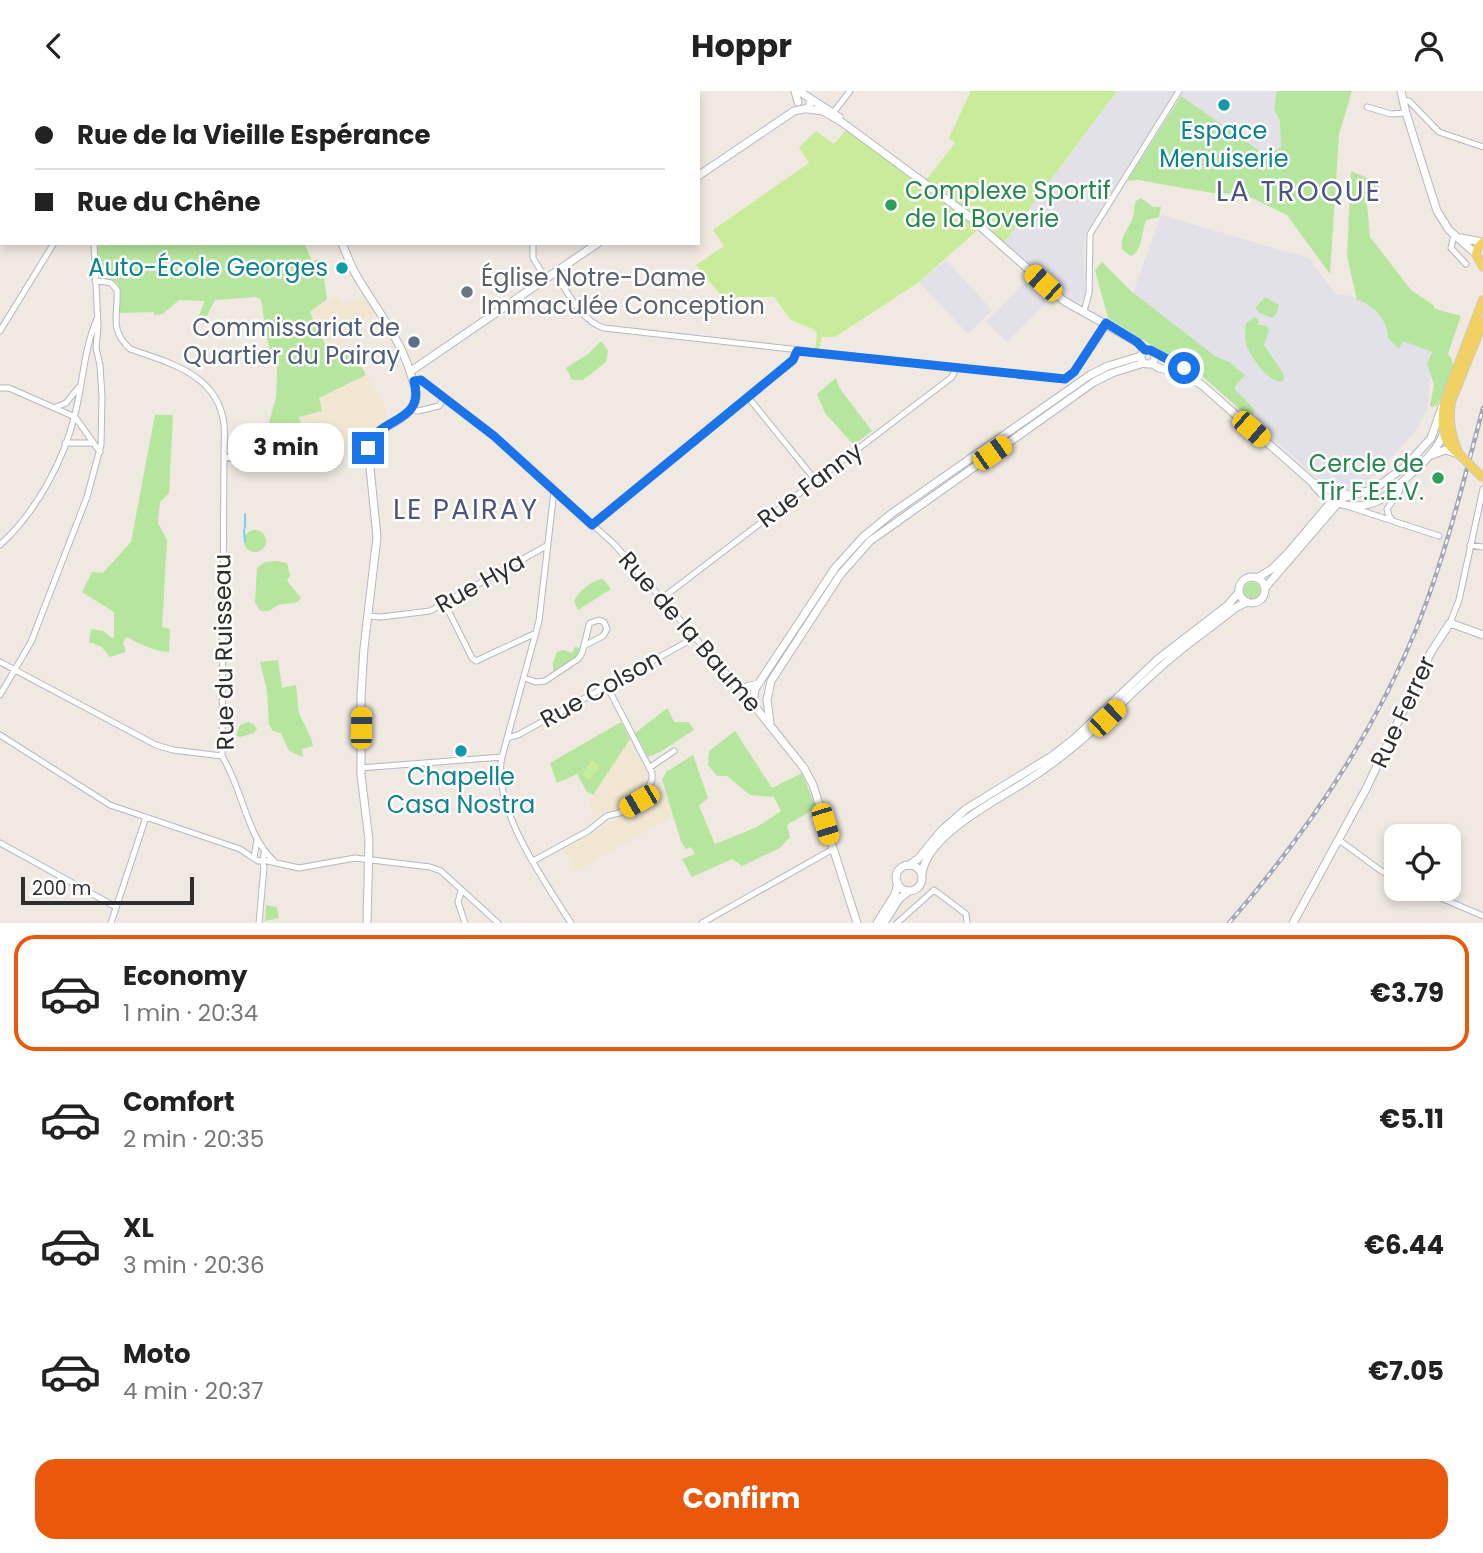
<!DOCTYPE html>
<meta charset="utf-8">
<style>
body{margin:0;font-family:Poppins,sans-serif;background:#f2f2f2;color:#222;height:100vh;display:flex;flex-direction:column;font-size:26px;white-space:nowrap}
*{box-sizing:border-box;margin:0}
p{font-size:23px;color:#767676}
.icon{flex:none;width:38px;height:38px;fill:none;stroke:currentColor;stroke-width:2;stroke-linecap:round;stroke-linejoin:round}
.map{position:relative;height:832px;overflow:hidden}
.panel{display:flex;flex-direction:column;background:#fff;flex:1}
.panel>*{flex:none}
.top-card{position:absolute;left:0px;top:0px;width:700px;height:154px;box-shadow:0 4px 10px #0003;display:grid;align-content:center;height:154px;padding:0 35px;background:#fff}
.tools{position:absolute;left:1384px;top:733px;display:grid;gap:14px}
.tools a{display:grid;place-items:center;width:77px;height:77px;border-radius:14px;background:#fff;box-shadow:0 4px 10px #0003;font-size:35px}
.scale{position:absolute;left:21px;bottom:18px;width:173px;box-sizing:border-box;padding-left:7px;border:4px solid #2e2e2e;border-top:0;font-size:19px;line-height:24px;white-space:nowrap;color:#2e2e2e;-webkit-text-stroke:5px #fff;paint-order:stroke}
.end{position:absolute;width:32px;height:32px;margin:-16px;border:9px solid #1a73e8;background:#fff;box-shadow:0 0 0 4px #fff}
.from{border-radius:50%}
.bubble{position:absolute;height:49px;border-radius:21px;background:#fff;box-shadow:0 4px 10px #0003;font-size:23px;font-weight:700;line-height:49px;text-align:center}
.car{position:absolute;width:21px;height:42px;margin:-21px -10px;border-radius:9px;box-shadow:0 0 5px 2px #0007;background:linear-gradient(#f5c518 24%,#345 0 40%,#f5c518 0 76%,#345 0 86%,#f5c518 0)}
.top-card b{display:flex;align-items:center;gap:24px;height:66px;font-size:26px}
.top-card b+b{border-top:2px solid #e0e0e0}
.top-card i{width:18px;height:18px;background:#222}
ul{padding:12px 0 0;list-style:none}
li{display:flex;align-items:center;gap:21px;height:116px;margin:0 14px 10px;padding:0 21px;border:4px solid transparent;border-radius:21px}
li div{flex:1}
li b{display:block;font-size:26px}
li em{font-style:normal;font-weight:700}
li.active{border-color:#ea580c}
li>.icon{width:63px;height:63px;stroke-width:1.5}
.action{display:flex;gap:14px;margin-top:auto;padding:14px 35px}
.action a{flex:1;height:80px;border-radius:21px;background:#ea580c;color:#fff;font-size:28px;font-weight:700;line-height:80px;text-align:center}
header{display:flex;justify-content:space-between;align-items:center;height:91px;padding:0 35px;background:#fff;font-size:32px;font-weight:700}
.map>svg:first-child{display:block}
</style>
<header><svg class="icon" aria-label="back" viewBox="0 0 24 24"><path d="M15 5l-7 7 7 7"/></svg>Hoppr<svg class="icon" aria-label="person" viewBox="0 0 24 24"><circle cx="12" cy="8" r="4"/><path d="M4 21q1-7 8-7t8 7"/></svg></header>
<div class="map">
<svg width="1483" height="832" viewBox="0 0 1483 832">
<rect width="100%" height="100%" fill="#efe9e1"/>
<path fill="#e3e1e8" d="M1117,0H1277L1274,18L1281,30V57L1267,66L1174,1L1087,140L1084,153L1085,205L1080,210L1074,212L1060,204L1003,153Z
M1161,124L1309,167L1335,202L1365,208L1433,260L1427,319L1416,340L1366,394L1354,398L1337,397L1321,390L1127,219Z
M946,169L992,219L968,243L919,191Z
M1031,185L1053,205L1007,251L986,231Z"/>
<path fill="#f0e6d1" d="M337,204L343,213L365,206L375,222L361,229L366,243L332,258L317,235L311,221Z
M366,284L385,316L387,329L369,343L334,352L318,355L316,352L305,350L299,326L322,320L319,307Z
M630,648L649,687L639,705L608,722L605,721L599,728L592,721L589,710Z
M666,698L679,721L576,780L564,759Z"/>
<path fill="#b6e59e" d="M0,0L71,2H2L0,97Z
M1277,0H1352L1339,43L1330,183L1287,124L1244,103L1212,102L1138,89L1127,90L1181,5L1267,65L1281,56L1280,30L1274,18Z
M1351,80L1367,87L1382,90L1367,113L1370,146L1411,199L1433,214L1435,218L1461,225L1448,263C1462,278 1444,299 1437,314L1432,316L1430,315L1434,294L1427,273L1432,261L1403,250L1399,258L1388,247C1388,229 1373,213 1357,209L1347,165Z
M1141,107L1153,116H1161L1159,126C1155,128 1151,127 1147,129C1141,134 1145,159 1131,165L1122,158C1120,147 1127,139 1132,129C1134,124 1134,116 1136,110Z
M98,152H304L312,170L321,168L327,208L310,221L330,264L351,258L366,284L319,307L322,320L299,326L305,350L317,352L318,355L285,361L284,350L263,352L276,307L277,285V275L270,262L261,209L257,206L215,209L204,231L197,229L205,210L179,209L163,223L155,224L153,221L119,222C126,176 108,200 99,175C96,168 98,160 98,152Z
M1102,171L1131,200L1215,265L1229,271L1245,284L1234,297L1255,319L1250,327L1194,278L1172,267L1108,227L1095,179Z
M1265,206L1279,214L1276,223L1272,227L1258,221L1256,216Z
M1255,226L1258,228V233L1267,236L1269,239L1264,254L1283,282L1284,289L1281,291C1268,290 1251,267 1247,255C1244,248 1245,240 1246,232Z
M600,251L603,252L608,260L606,271L583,289H572L566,277L588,263Z
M836,287L840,298L872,340L854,354L825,322L817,303Z
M155,324H173L169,402L160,411L158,432L167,449L162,536L170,538L169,561C155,561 139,552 126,546L123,552L126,561L110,566L102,556L89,551L91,538L103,540L112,547L114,546V521L82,501L92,481L103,482L131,451Z
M244 450a11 11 0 1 1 22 0a11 11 0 1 1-22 0Z
M276,470L287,472L290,484L287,490L301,507L298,511L278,514L269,520H260L255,511L257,477L265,471Z
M603,488L611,498L578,519L574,510C580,499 590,490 603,488Z
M1244 499a8 8 0 1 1 16 0a8 8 0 1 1-16 0Z
M575,556L580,557L576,566L553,581V572L557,561L563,559L572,562Z
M278,569L282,597L296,594L299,622L311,647L313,655L302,658L303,666L289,660L281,642L273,640L269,634L267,599L260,571Z
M666,618H668L674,631H689L694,639L660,661L648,666L635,642Z
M248,631L253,633L257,637L254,642L240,646L236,645L240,634Z
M621,631L630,648L593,704L587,701L577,683L557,692L550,672Z
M735,640L772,697L802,682L816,717L787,734L790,746L780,757L742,775L732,768L692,786L682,768L695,763L691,756L686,758L681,750L662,689L666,681L693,664L708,707L699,715L715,753L757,736L781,720L774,706L750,704L727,685H717L708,674L709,660Z
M266,814L277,816L279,827L265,830Z"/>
<path fill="#c9ec9a" d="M971,0H1117L1003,153L982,135L919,191L835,246H822L819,259H815L817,242L813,238L791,229L774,206H722L696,174L724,155L713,139L809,72L799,56L816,40L834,53L847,38L923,93L955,52L949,47Z
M592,669L600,675L590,689L583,683Z"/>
<path fill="#75cff0" d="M1185,26L1202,38L1194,49L1179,36Z"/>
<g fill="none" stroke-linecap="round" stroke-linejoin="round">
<path stroke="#75cff0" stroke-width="2" d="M245,437V423
M244,439L245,451"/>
<g stroke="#b4b7c1" stroke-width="7">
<path id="street" d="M75,0V2
M100,0L101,2
M362,0L363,2
M388,0L389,2
M471,0L473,2
M538,0V2
M372,2L374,0
M1402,9L1409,10L1439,41L1483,56
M1367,16L1391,23L1406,22
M833,22L850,0
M1454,144L1451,157L1466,173
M533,152V167L546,188
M555,182C567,200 581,230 604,237L1057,288H1065L1072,284L1106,233
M95,189L111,192L117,199C119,223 108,237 130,258C169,272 218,283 224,333C225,344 224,355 224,366L222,665C243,698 246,745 274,770
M1084,220L1089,202L1090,143L1179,0
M0,240L54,152
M413,290L420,289L426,292L494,345L614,453L753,613
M0,297H9L75,326
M748,306L816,390
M56,316L66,312L79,296
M411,318L418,320L439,315L444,307
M75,326L100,361
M65,352H92
M224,366L255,371L281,365
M554,400L539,530L502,666C491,716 545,791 571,832
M1350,416L1439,445
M1393,430L1389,425L1387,418L1399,401L1401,394
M592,434L793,269L797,260
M0,454C36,421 64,370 75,323C83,292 84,257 97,228
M1470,454L1483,456
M661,508L952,286L956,277
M445,513L472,567L476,570L536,542
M368,525L381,526L430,520L548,454
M1450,532L1459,509L1483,398
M0,571L156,654L173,659L222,665
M524,587L536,591L545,590L578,568L582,562L589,534L590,532L599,529L604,531L607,538L603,545L584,555
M0,604L31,551L87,406L101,354L102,306L100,274L96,257L98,235L94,152
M0,644L110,714L240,758L258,770L263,769L264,763
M507,647L518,644L694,547
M360,677L502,666
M649,677L674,660
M1339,749L1380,779L1396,788
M0,752L116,816
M254,767L257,749
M263,769L299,777L355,767L430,776L441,780L498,832
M533,770L588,740L607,725L619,722L641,709L652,689V682L607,595
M1420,798L1483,825
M461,800L458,811L465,832
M111,832L146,726
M259,832L264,776L262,770
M702,832L833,758
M897,832L934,799L966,823L967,832"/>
</g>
<g stroke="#b4b7c1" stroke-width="9">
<path id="secondary" d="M303,0V2
M795,0L798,11
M1401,0L1406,22L1437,120L1449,139L1476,163
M523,2L525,0
M811,8L839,26
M808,18L823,20L843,32L965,122L1064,210L1137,251L1145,259
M698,85L794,20L809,17L811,8L799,0
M1461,147L1482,151
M342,152C346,162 350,173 355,182C375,217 401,247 412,287C414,294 417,300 416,308C410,333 375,332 368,357L377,446L364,557L361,605V684L369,749L367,832
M1141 266a7 7 0 1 1 14 0a7 7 0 1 1-14 0Z
M1152,260L1184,277L1187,284L1203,295L1312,391C1327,415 1359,422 1383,407C1394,400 1403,390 1412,382C1426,369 1439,357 1445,339
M1151,272L1159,277L1187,284
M411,280L598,152
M1432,364L1445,359L1455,362
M1312,391L1336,402L1347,403
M1239 499a13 13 0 1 1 26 0a13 13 0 1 1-26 0Z
M1257,487L1272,478L1288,462L1332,410L1374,398L1406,375L1431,347L1442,316
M1265,497L1338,412
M735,595L743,597L758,593
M770,631L767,609L771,590L840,484L870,450L1094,291L1112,282L1144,272
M909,774L918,768L941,740L966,718L1052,665L1075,647L1158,568L1228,514L1239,501
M896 787a13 13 0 1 1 26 0a13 13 0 1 1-26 0Z
M922,783C927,743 998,709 1028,689C1079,657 1118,614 1163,574C1186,553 1211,537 1235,517L1247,511
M857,832L813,694L804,677L753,613L755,598L835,477L863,446L891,423L1090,284L1108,275L1141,265
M877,832L895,803L898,792
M884,832L899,808L909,800
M1293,832L1366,698L1431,561L1450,532L1483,544"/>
</g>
<g stroke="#c9c9c9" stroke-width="10">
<path id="primary" d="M1483,151L1478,156L1476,163L1483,176
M1458,361C1451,343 1448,330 1451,311L1483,231
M1459,363C1440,352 1441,328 1445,309L1483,209"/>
</g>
<use href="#street" stroke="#fff" stroke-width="5"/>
<use href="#secondary" stroke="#fff" stroke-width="7"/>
<use href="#primary" stroke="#f2d163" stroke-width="8"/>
<g stroke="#a3a6b8" stroke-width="4.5">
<path id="rail" d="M1229,832C1306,743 1375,642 1419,531C1446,462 1464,389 1483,317"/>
</g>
<use href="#rail" stroke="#fff" stroke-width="2" stroke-dasharray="5" stroke-linecap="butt"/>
<g stroke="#c9c9c9" stroke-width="10" stroke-linecap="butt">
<path id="primary-bridge" d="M1459,363L1483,387"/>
</g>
<use href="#primary-bridge" stroke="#f2d163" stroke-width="8"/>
</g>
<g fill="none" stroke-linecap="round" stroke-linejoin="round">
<path stroke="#1a73e8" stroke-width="9" d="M368,357C376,325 426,334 414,290L421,289L494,345L592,434L793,269L797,260L1065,288L1074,281L1106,232L1137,251L1145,259H1150L1184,277"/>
</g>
<g fill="#0f9aa8" stroke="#fff" stroke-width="2.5">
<circle cx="1224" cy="14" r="7"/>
<circle cx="342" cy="177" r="7"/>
<circle cx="461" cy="660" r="7"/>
</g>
<g fill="#2e9e5b" stroke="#fff" stroke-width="2.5">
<circle cx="891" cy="114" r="7"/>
<circle cx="1438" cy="387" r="7"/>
</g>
<circle fill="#6b7280" stroke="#fff" stroke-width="2.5" cx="467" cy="201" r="7"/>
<circle fill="#5c6f8a" stroke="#fff" stroke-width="2.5" cx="414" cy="251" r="7"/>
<g text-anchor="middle" stroke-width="5" stroke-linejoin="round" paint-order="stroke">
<g font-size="24" fill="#0d838f" stroke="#fff">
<text x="1224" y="48">Espace<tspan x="1224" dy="28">Menuiserie</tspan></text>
<text x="328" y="185" text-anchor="end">Auto-École Georges</text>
<text x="461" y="694">Chapelle<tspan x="461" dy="28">Casa Nostra</tspan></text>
</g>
<g font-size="24" fill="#27864d" stroke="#fff" text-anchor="start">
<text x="905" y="108">Complexe Sportif<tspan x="905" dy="28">de la Boverie</tspan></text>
<text x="1424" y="381" text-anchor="end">Cercle de<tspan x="1424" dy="28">Tir F.E.E.V.</tspan></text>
</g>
<g font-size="24" fill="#5b616d" stroke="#fff" text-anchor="start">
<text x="481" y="195">Église Notre-Dame<tspan x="481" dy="28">Immaculée Conception</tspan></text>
</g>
<g font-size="24" fill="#4e5e75" stroke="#fff" text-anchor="end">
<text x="400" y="245">Commissariat de<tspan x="400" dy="28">Quartier du Pairay</tspan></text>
</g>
<g font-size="24" fill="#2e2e2e" stroke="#fff">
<text transform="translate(810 394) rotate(-37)" y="8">Rue Fanny</text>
<text transform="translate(480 492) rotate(-29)" y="8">Rue Hya</text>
<text transform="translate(690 541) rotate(49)" y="8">Rue de la Baume</text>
<text transform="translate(224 561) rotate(-91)" y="8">Rue du Ruisseau</text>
<text transform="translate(601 598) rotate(-29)" y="8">Rue Colson</text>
<text transform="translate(1403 621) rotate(-65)" y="8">Rue Ferrer</text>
</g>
<g font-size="28" letter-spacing="2" fill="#4d5680" stroke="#fff">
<text x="1299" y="110">LA TROQUE</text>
<text x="466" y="428">LE PAIRAY</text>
</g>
</g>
</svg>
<div class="tools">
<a><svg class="icon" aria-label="locate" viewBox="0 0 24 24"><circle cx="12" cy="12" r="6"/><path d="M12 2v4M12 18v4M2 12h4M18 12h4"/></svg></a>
</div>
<div class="scale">200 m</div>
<i class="end from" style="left:1184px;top:277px"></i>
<i class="end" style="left:368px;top:357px"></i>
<div class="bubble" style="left:228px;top:332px;width:116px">3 min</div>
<i class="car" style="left:1043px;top:192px;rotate:312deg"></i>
<i class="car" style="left:1251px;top:338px;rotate:131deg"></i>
<i class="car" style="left:992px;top:362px;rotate:55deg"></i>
<i class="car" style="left:1107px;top:627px;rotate:46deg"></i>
<i class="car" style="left:361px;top:637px;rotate:1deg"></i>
<i class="car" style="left:639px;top:710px;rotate:240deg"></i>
<i class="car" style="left:825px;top:733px;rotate:163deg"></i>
<div class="top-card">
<b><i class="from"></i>Rue de la Vieille Espérance</b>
<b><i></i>Rue du Chêne</b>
</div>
</div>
<section class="panel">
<ul>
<li class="active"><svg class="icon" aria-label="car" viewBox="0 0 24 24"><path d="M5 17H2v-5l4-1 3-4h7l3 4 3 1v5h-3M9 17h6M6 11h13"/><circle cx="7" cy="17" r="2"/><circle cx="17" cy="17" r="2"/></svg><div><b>Economy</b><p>1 min · 20:34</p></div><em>€3.79</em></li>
<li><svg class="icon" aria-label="car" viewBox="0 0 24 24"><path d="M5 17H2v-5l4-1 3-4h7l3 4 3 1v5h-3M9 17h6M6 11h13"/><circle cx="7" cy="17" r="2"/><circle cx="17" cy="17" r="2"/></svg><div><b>Comfort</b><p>2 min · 20:35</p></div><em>€5.11</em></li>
<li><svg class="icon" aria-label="car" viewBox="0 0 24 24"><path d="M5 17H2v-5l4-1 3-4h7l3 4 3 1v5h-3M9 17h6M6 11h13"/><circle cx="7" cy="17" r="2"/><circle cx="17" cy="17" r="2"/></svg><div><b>XL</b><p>3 min · 20:36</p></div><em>€6.44</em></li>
<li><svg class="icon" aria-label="car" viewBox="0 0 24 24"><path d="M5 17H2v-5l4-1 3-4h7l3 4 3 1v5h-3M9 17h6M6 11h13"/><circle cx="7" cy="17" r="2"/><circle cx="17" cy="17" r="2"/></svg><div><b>Moto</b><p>4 min · 20:37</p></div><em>€7.05</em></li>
</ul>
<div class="action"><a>Confirm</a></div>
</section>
